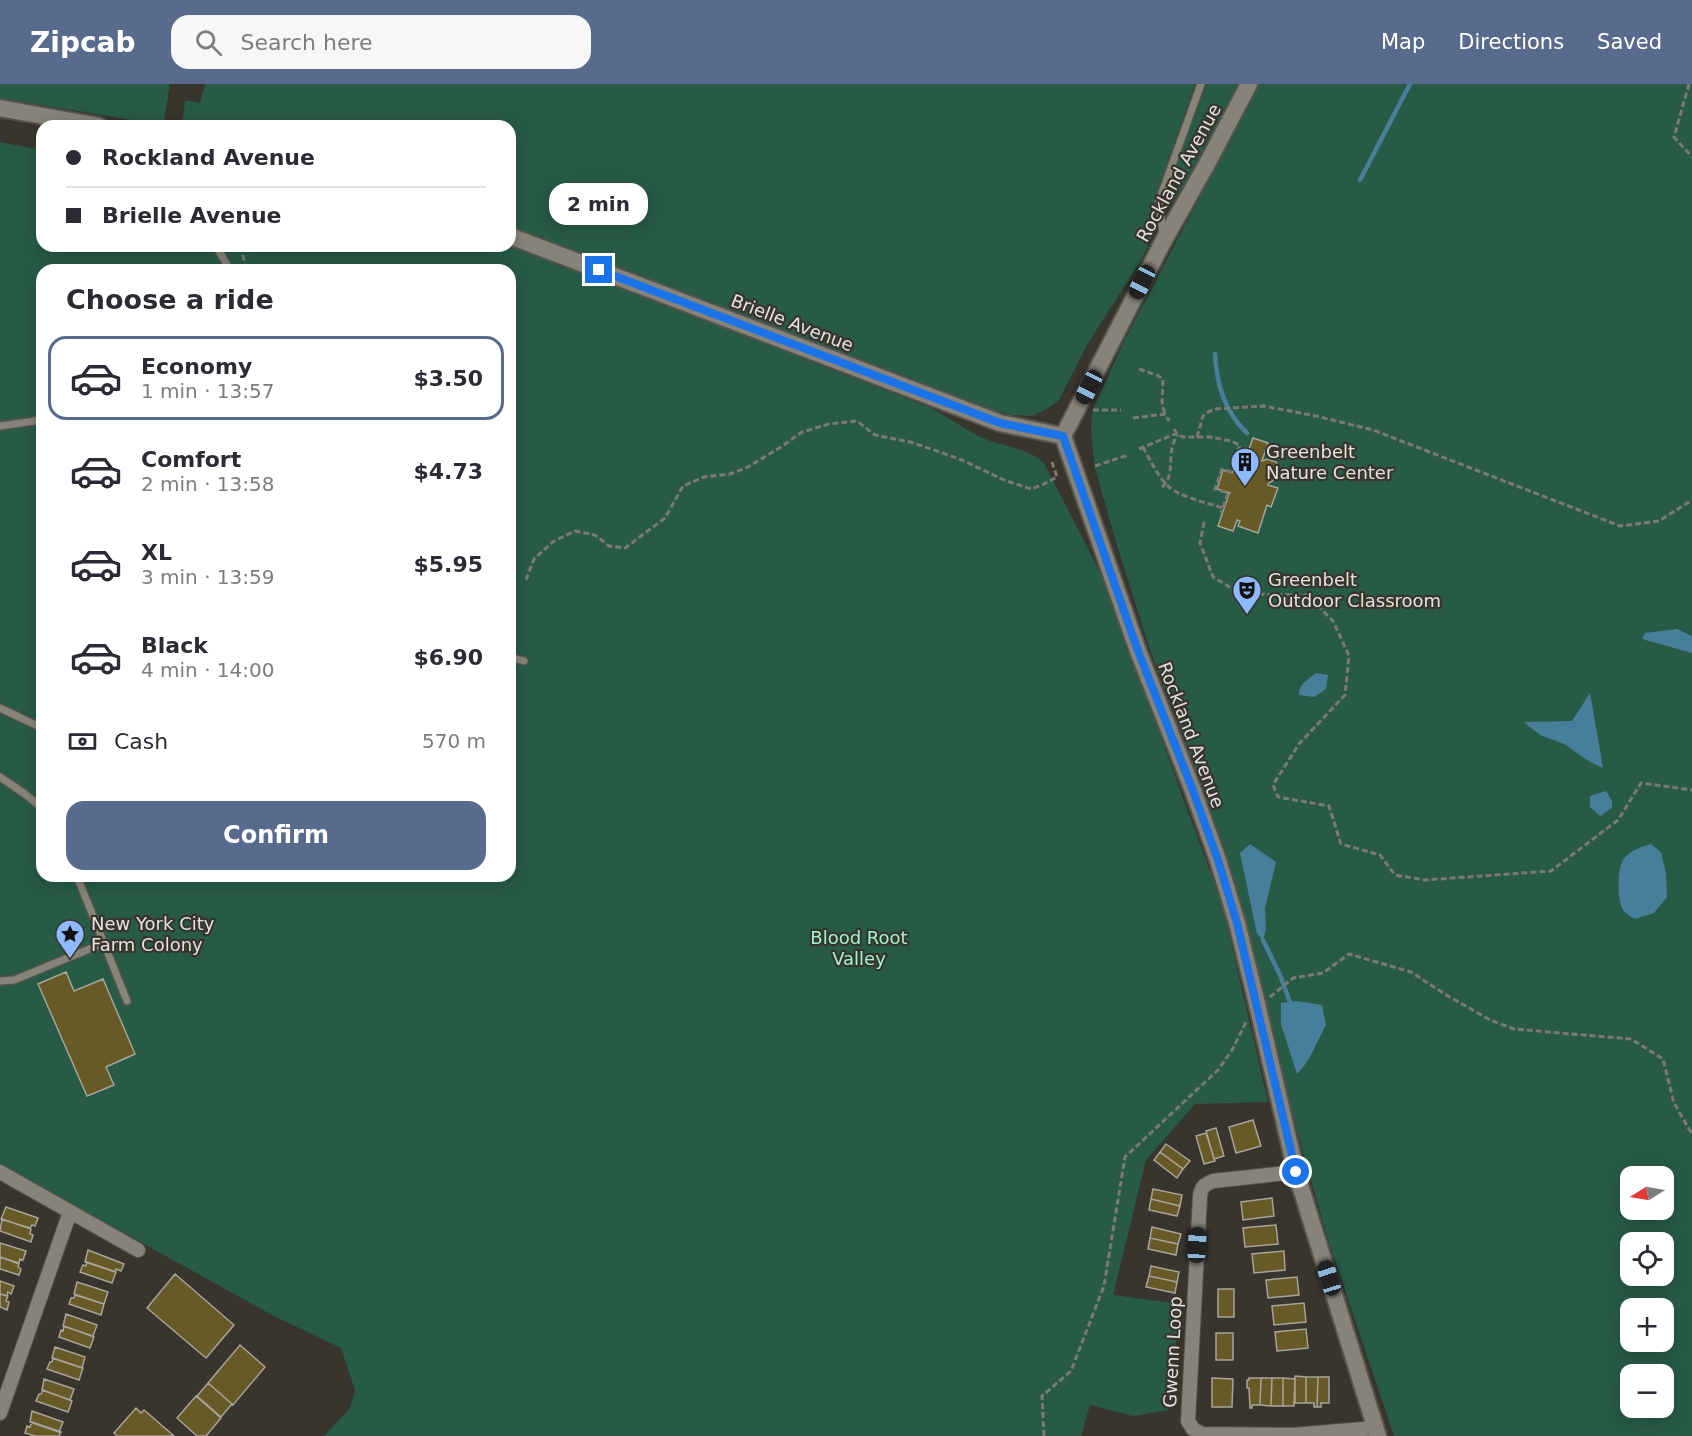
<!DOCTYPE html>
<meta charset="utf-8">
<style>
body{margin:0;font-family:"DejaVu Sans",sans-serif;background:#f7f7f7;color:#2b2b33;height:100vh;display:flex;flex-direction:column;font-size:22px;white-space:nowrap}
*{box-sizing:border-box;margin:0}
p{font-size:20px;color:#7c7c81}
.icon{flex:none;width:33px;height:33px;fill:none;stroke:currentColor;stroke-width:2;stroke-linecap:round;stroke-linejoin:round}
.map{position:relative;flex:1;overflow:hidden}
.panel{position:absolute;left:36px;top:180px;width:480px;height:618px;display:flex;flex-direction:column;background:#fff;border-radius:18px;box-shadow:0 3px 15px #0003}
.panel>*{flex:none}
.banner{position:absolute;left:36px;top:36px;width:480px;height:132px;border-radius:18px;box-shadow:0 3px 15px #0003;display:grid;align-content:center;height:132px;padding:0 30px;background:#fff}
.needle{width:39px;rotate:259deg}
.fabs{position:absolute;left:1620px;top:1082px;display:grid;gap:12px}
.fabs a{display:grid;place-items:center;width:54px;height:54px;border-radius:12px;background:#fff;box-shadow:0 3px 15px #0003;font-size:30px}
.end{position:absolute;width:27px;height:27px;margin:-14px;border:8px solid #1a73e8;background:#fff;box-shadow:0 0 0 3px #fff}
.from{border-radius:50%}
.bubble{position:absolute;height:42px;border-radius:18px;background:#fff;box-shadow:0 3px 15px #0003;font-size:20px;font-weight:600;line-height:42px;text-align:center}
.car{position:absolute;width:18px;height:36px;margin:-18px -9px;border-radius:8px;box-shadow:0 0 4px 2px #0007;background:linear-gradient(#222 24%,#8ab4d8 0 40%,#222 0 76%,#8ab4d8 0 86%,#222 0)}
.banner b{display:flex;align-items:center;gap:21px;height:57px;font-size:22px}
.banner b+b{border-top:2px solid #e1e1e2}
.banner i{width:15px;height:15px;background:#2b2b33}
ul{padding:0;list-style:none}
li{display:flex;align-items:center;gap:18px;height:84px;margin:0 12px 9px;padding:0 18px;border:3px solid transparent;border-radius:18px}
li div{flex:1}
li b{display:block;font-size:22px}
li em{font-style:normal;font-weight:600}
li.current{border-color:#586b8d}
li>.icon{width:54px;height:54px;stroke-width:1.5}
h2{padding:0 30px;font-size:27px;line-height:72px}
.pay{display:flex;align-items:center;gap:15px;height:66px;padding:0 30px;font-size:22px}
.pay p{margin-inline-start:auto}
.button{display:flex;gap:12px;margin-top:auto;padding:12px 30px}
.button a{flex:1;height:69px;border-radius:18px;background:#586b8d;color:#fff;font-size:24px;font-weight:600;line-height:69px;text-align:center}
header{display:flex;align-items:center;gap:36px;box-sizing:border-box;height:84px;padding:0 30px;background:#586b8d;color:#fff}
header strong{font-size:28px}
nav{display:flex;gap:33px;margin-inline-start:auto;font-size:21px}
.search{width:420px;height:54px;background:#f7f7f7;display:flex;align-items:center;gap:15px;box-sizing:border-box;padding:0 21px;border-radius:18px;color:#7c7c81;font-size:22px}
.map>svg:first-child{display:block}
</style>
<header>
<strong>Zipcab</strong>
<div class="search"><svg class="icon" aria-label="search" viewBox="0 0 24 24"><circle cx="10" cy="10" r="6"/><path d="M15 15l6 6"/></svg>Search here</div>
<nav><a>Map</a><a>Directions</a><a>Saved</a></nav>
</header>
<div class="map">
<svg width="1692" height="1352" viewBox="0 0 1692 1352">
<rect width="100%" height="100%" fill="#37352d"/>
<path fill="#275b46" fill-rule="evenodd" d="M0,0H170L164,37L161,41L0,14Z
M205,0H1195L1150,129L1152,149L1150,158L1140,178L1087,261L1059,316L1045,326L1032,332L1012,331L978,322L510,142V42H182L185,17H189L200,19Z
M1207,0H1238L1184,101L1172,119L1168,116L1166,108L1185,55Z
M1259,0H1692V1352H1394L1328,1156L1282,994L1248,844L1225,766L1149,563L1116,458L1095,384L1091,349L1092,328L1123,259ZM1630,1092H1664V1125H1630ZM1630,1158H1664V1191H1630ZM1630,1224H1664V1257H1630ZM1630,1290H1664V1323H1630Z
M0,58L42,66V162L510,161L929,323C947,332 964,345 983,354C1003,363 1027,363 1044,379L1105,498L1187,725L1222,819L1268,1018L1195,1020L1146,1076L1113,1211L1180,1220L1169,1326L1133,1332L1090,1321L1081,1352H324L350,1324L355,1306L341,1264L272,1231L0,1080ZM42,186H510V792H42Z"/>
<path fill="#477f9a" d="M1677,545L1692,552V569L1642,555L1645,549Z
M1316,589L1328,591L1326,605L1314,613L1299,611C1298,601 1309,595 1316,589Z
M1590,609L1603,684L1590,678L1564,660L1540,651L1524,638L1572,637Z
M1606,707L1612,717V724L1600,732L1590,723V712Z
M1250,760L1276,778L1265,824L1266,845L1263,856L1257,850L1240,769Z
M1651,760L1661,768L1666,789L1667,813L1654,829L1635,835C1631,833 1626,830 1623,826C1617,817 1617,785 1623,776C1630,766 1641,763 1651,760Z
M1297,917L1322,921L1326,941C1317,957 1310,978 1297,990L1281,940V919Z"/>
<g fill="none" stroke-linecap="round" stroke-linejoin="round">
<path stroke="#477f9a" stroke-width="4.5" d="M1360,96L1410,0
M1215,270C1217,301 1224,327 1247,349
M1263,856L1280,891L1290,918"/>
</g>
<path fill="#685a26" stroke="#a6a49a" stroke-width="1.5" d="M1253,354L1268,359L1262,377L1267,375L1276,378L1280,386L1277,394L1269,399L1268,401L1278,404L1271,423L1267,421L1258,449L1238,442L1240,437L1237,436L1233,447L1218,442L1229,410L1230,409L1217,405L1223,386L1232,389L1237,374L1245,376Z
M66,888L74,907L103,895L135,970L106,983L114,1001L87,1012L38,900Z
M1253,1036L1261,1062L1236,1069L1229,1043Z
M1216,1044L1224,1072L1214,1075L1206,1047Z
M1206,1049L1215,1077L1204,1080L1196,1052Z
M1166,1060L1190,1077L1183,1085L1160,1068Z
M1160,1068L1183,1085L1177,1094L1154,1076Z
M1153,1105L1182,1111L1180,1122L1151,1115Z
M1272,1114L1274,1132L1243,1136L1241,1118Z
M1151,1115L1180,1122L1177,1132L1149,1126Z
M6,1123L38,1134L35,1142L32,1141L30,1144L1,1135Z
M2,1135L31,1145L30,1150L33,1151L31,1158L0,1147Z
M1276,1141L1278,1160L1245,1163L1243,1144Z
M1152,1143L1181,1150L1178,1160L1150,1154Z
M1150,1154L1178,1160L1176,1171L1148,1165Z
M0,1159L26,1167L23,1176L20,1175L19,1179L0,1173Z
M88,1166L124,1180L121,1187L116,1185L115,1188L85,1178Z
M1284,1167L1285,1186L1254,1189L1252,1170Z
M0,1173L19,1180L18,1183L21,1185L19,1191L0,1185Z
M87,1178L116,1188L112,1199L80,1188L83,1181L86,1182Z
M1151,1182L1179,1188L1177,1198L1149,1192Z
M175,1190L234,1241L206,1274L147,1224Z
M1149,1192L1177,1198L1175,1209L1146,1203Z
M1297,1193L1299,1211L1268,1214L1266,1196Z
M0,1197L14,1202L11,1210L8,1208L7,1212L0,1210Z
M77,1198L108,1208L104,1220L74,1210Z
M1218,1205H1234V1233H1218Z
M0,1210L8,1212L6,1217L9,1218L7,1226L0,1223Z
M75,1211L104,1220L101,1231L69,1220L71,1214H74Z
M1304,1219L1306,1238L1274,1241L1272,1222Z
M66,1230L97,1241L93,1252L63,1242Z
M64,1242L94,1253L90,1264L59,1253L61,1246L63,1247Z
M1306,1245L1308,1264L1277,1267L1275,1248Z
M1216,1249H1233V1276H1216Z
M240,1261L265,1283L233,1321L208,1299Z
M55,1263L85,1273L82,1284L52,1274Z
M53,1274L83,1284L79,1296L47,1285L50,1278H52Z
M1295,1292L1306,1293V1319H1295Z
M1306,1293H1318L1317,1323H1314V1319H1306Z
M1318,1293H1329V1319H1321V1323H1317Z
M1212,1294L1233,1295L1232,1323H1212Z
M1249,1294H1261L1260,1321H1252V1324H1250L1249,1304H1247V1296H1249Z
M1261,1294H1272L1271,1322L1260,1321Z
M1272,1294H1283V1322H1271Z
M1283,1294L1295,1295L1294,1322H1283Z
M44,1295L74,1305L70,1316L42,1306Z
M208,1299L232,1320L221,1333L197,1312Z
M43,1306L72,1317L68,1328L36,1317L39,1310H41Z
M196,1312L221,1334L206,1352H197L177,1334Z
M136,1324L141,1329L144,1326L174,1352H117L114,1349Z
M32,1327L63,1338L59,1348L30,1338Z
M32,1338L61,1348L59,1352H35L25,1349L27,1342L30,1343Z"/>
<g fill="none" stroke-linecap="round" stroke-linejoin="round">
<g stroke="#56534d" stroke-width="10">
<path id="service" d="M1163,151L1159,117L1201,0
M216,162L230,186
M0,342L42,336
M510,573L524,577
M0,624L42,644
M0,693L25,710L42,724
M77,792L127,917
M0,897L14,896L104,859"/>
</g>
<g stroke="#56534d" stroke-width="16">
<path id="minor" d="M0,1088L138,1166
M1296,1088L1213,1097C1203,1101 1201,1104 1200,1113L1188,1337L1193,1345L1202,1350L1293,1351L1375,1344
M0,1329L70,1128"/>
</g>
<g stroke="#56534d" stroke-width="20">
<path id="tertiary" d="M1249,0L1208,78L1164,156L1063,352L1138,567L1192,704L1218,776L1237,839L1258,924L1296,1088L1378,1352
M0,24L99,42
M510,152L1000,339L1063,352"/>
</g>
<path stroke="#7b7972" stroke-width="3" stroke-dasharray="6 3" stroke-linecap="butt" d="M1689,0L1674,53L1692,73
M241,162L246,186
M1139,285L1159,292L1163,296L1162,321L1165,330
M1093,326H1121
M1133,334L1165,330L1169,337
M1174,345L1178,351L1183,353H1210L1231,357L1240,361L1231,388L1222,385L1215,405L1228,409L1221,429
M1197,353L1203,332L1206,329L1214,325L1264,322L1316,332L1373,346L1620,442L1659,437L1692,416
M1143,363C1150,376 1158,393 1169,403C1181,413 1207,419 1223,424
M1139,365L1177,349
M1095,382L1128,371
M1162,403C1177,391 1165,365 1178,351
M1204,438L1200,459L1213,493L1241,510L1307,511L1333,537L1349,572L1345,611L1299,660L1273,701L1278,713L1329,722L1341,760L1380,771L1395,791L1425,796L1551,787L1618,736L1641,699L1692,706
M526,496L534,475L554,457L575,447L595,451L609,462L625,464L665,434L683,402L704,393L730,390L746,384L781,363L802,348L829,340L857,337L875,351L910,358L940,368L962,376L1004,396L1031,405L1042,401L1057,393L1052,378
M1270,913L1293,894L1323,889L1349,870L1411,888L1443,909L1490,936L1514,945L1631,955L1663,975L1674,1019L1692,1050
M1044,1352L1042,1312L1071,1287L1104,1202L1125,1073L1218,986L1232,966L1246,938"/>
<use href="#service" stroke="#86847a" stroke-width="7"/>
<use href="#minor" stroke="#86847a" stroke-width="14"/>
<use href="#tertiary" stroke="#86847a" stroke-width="16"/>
</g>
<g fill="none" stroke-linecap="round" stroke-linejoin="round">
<path stroke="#1a73e8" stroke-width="8" d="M599,186L1000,339L1063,352L1138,567L1192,704L1218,776L1237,839L1296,1088"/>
</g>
<defs>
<g id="building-pin" transform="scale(1.5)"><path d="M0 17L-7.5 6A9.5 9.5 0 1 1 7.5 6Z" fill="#8eb9fc" stroke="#37352d"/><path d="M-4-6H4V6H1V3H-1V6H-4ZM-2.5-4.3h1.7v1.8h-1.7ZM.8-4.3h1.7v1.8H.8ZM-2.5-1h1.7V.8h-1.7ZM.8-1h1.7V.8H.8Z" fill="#111"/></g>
<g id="theatre-pin" transform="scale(1.5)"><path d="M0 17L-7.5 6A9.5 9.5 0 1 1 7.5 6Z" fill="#8eb9fc" stroke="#37352d"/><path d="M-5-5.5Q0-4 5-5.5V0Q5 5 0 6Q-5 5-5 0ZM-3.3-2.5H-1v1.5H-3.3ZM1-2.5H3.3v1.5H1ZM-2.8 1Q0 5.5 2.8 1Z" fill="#111"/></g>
<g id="sight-pin" transform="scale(1.5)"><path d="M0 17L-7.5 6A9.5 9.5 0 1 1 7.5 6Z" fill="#8eb9fc" stroke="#37352d"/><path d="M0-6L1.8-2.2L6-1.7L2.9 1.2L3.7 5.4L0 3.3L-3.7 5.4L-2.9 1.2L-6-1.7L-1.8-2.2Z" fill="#111"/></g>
</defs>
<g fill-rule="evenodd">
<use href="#building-pin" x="1245" y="378"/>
<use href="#theatre-pin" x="1247" y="506"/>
<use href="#sight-pin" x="70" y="850"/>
</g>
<g text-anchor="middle" stroke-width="4.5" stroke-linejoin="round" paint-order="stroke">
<g font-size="18" fill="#e4e2dd" stroke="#37352d">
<text transform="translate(1179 89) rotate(-61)" y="6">Rockland Avenue</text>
<text transform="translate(792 239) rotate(21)" y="6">Brielle Avenue</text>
<text transform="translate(1191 651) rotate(69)" y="6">Rockland Avenue</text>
<text transform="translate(1173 1268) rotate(-87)" y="6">Gwenn Loop</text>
</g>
<g font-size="18" fill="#e4e2dd" stroke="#37352d" text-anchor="start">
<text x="1266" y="374">Greenbelt<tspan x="1266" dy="21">Nature Center</tspan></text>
<text x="1268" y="502">Greenbelt<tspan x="1268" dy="21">Outdoor Classroom</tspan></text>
<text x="91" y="846">New York City<tspan x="91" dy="21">Farm Colony</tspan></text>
</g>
<g font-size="18" fill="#9df6cf" stroke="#37352d">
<text x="859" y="860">Blood Root<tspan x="859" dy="21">Valley</tspan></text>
</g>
</g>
</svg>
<div class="fabs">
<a><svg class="needle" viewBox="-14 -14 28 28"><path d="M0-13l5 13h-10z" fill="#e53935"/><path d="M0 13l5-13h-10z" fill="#7c7c81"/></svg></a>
<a><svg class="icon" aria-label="locate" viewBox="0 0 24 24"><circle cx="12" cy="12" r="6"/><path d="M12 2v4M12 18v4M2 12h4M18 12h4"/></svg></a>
<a>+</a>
<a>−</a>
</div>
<i class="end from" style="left:1296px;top:1088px"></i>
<i class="end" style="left:599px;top:186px"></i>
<div class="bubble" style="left:549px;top:99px;width:99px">2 min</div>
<i class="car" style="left:1142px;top:198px;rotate:207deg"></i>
<i class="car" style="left:1089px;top:303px;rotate:207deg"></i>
<i class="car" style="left:1197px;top:1161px;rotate:3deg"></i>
<i class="car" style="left:1329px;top:1194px;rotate:343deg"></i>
<div class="banner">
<b><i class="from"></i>Rockland Avenue</b>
<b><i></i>Brielle Avenue</b>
</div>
<section class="panel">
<h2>Choose a ride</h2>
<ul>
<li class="current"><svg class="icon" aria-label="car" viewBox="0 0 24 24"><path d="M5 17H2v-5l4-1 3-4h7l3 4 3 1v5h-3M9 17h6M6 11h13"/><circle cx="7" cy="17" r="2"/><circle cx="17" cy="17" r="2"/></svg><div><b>Economy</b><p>1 min · 13:57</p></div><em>$3.50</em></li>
<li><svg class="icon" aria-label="car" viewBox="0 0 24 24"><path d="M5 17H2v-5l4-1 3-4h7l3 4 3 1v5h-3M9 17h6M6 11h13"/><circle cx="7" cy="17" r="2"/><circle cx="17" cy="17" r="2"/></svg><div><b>Comfort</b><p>2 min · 13:58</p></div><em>$4.73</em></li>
<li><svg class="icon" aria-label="car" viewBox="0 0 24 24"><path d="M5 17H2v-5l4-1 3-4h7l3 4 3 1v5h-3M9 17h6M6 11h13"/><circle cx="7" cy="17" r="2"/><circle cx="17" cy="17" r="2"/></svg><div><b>XL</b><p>3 min · 13:59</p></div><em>$5.95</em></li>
<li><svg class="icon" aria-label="car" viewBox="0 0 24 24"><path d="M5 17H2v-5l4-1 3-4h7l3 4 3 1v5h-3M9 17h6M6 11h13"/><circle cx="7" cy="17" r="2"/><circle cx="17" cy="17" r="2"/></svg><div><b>Black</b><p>4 min · 14:00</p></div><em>$6.90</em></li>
</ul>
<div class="pay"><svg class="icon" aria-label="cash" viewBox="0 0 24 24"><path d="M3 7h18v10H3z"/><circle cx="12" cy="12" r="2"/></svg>Cash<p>570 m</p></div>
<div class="button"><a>Confirm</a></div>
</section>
</div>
